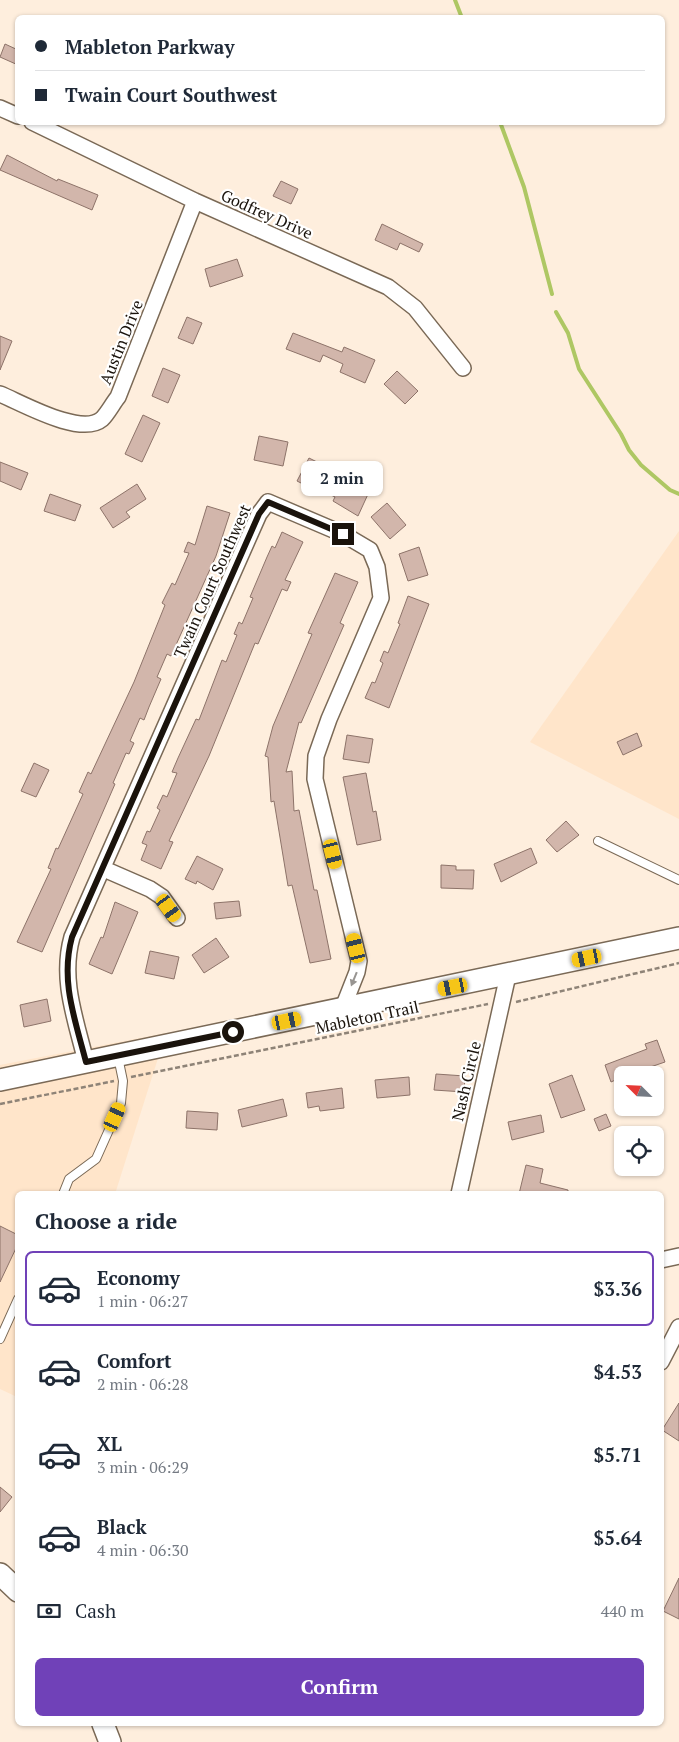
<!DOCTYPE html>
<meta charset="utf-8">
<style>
body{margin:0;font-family:"PT Serif",serif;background:#f6f6f7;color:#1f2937;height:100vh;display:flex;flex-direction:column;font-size:19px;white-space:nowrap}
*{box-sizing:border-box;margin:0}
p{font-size:16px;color:#747a83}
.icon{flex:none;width:28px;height:28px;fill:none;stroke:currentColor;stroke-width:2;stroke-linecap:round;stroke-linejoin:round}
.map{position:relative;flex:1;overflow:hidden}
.sheet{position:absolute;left:15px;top:1191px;width:649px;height:535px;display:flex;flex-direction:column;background:#fff;border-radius:8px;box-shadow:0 1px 4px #0004}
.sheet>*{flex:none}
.guide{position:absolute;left:15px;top:15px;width:650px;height:110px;border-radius:8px;box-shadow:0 1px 4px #0004;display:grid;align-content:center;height:110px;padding:0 20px;background:#fff}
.needle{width:32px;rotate:294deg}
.tools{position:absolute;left:614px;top:1066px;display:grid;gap:10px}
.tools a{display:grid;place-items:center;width:50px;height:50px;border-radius:8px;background:#fff;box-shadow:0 1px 4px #0004;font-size:25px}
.end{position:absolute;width:22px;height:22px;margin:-11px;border:6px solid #1a130c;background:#fff;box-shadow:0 0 0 2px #fff}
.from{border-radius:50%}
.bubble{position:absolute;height:35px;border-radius:8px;background:#fff;box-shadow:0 1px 4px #0004;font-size:16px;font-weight:700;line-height:35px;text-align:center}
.car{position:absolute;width:15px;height:30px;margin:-15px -8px;border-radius:6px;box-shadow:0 0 4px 1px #0007;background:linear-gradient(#f5c518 24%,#345 0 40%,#f5c518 0 76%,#345 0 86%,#f5c518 0)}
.guide b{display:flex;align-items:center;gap:18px;height:48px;font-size:19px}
.guide b+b{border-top:1px solid #e0e1e3}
.guide i{width:12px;height:12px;background:#1f2937}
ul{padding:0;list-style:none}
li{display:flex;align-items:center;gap:15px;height:75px;margin:0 10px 8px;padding:0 10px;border:2px solid transparent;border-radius:8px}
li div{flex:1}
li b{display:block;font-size:19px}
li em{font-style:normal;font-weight:700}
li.on{border-color:#7041b8}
li>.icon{width:45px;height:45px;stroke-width:1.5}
h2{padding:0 20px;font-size:22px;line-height:60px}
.pay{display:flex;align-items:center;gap:12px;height:55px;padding:0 20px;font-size:19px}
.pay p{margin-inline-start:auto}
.cta{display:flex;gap:10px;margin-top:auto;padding:10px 20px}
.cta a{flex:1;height:58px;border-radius:8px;background:#7041b8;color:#fff;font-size:20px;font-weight:700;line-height:58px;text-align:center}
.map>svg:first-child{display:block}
</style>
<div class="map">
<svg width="679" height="1742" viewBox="0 0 679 1742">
<rect width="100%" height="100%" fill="#feeedd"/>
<path fill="#ffe5ca" d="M679,531V819L530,742Z
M166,1033L115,1194H18L17,1397L0,1389V1065Z"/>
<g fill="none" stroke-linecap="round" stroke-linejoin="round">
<path stroke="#aec763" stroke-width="4" d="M455,0L462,18
M500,122L524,187L552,294
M556,312L568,333L579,369L621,434L629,450L641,465L670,490L679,494"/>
</g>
<path fill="#d2b6ab" stroke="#8d7369" d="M5,44L18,50V65L0,57Z
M7,155L57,181L58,179L98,195L92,210L0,170Z
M281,181L298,189L291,204L273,196Z
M382,224L423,244L419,252L400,243L397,250L375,240Z
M237,259L243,276L210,287L205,269Z
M187,317L202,323L193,344L178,338Z
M293,333L342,352L344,347L375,360L365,383L340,372L343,364L323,355L320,362L286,349Z
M0,336L12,341L0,370Z
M163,368L180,375L168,403L152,396Z
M397,371L418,391L405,404L384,384Z
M143,415L160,423L142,462L125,454Z
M259,436L288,442L283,466L254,460Z
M309,458L335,471L332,476L369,492L358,516L333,501L335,497L309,484L307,486L297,481Z
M0,462L28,473L21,490L0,481Z
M137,484L146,499L126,512L130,517L113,528L100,508Z
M50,494L81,505L75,521L44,511Z
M387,503L406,525L390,539L371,517Z
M207,506L230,513L216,556L171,656L167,654L157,677L161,679L149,707L144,720L140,718L130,741L134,743L129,754L126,753L113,783L115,784L42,952L17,942L51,869L48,868L56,848L58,849L83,794L79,792L88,772L91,774L134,682L165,605L162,603L172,583L175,585L189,553L184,552L188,542L195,545Z
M282,532L303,542L285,580L291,582L287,591L282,589L258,644L255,643L209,756L169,841L173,842L161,869L141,860L147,845L142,843L147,831L150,832L160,810L157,808L163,795L167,797L177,773L172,772L178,758L196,719L199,720L222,660L226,662L237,635L234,634L239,622L242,624L253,598L250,597L267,557L272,546L275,548Z
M419,547L428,575L408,581L399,554Z
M335,573L358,582L340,623L344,625L301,723L299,722L286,772L292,771L294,811L299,810L314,890H317L331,959L310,963L292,885L288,886L274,801L271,802L268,757L265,756L273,726L312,634L308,633Z
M408,596L429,604L389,708L365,698L372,682L375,683L383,663L380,661L384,651L388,653L400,624L398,623Z
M637,733L642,746L623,755L617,742Z
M347,735L373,739L369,763L343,759Z
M34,763L49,770L36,797L21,791Z
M366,773L373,812L376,811L381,840L357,845L343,777Z
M566,821L579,835L557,852L546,840Z
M531,848L537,863L501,882L494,864Z
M197,856L223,869L213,890L197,881L196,884L185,879Z
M441,865L456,866V870H474L473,889L441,888Z
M239,901L241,916L216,919L214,903Z
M115,902L138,912L112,974L89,964L101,937L103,938Z
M216,938L229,957L204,973L192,955Z
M150,951L179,957L174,979L145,973Z
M47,999L51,1021L24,1027L20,1005Z
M657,1040L665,1062L636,1072L637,1075H622V1077L611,1082L605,1065L647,1049L645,1044Z
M436,1074L465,1076L464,1092L434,1090Z
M572,1075L585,1110L561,1118L549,1084Z
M409,1077L410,1095L377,1098L375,1080Z
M342,1088L344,1108L320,1111L319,1106L308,1108L306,1093Z
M283,1099L287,1116L242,1127L238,1110Z
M187,1111L218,1113L217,1130L186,1128Z
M606,1114L611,1126L599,1131L594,1119Z
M541,1115L544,1132L512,1140L508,1122Z
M526,1165L543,1169L540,1183L568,1190V1194H519Z
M0,1226L18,1235V1244L0,1282Z
M679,1403V1441L662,1430Z
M0,1487L12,1497L0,1512Z
M679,1578V1619L663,1611Z"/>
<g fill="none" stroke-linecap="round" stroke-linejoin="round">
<g stroke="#7a6956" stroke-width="10">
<path id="lane" d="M598,841L679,880
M63,1194L69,1179L96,1159L121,1103L123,1081L118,1057
M0,1339L18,1299"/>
</g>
<g stroke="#7a6956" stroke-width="18">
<path id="street" d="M0,108L18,116
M32,122L195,201L388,287L415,308L463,368
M0,394C22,403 81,437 102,419C108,413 113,403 118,397L195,201
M104,869L150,889L162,897L177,918
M86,1062C76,1020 60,980 72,937L259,514L268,502L343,534L370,550L377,567L381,598L329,719L316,756L315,779L359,961L357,972L342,1010
M459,1194L508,975
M661,1260L679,1256
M661,1362L679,1327"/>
</g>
<g stroke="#7a6956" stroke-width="24">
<path id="secondary" d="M0,1080L679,938
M0,1574L18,1591
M103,1724L110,1742"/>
</g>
<path stroke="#8e8377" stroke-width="2.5" stroke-dasharray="5 2.5" stroke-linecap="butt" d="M516,1002L679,963
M131,1077L488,1004
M0,1104L114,1081"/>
<use href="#lane" stroke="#fff" stroke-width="8"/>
<use href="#street" stroke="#fff" stroke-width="15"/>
<use href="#secondary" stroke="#fff" stroke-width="21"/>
</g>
<defs><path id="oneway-solid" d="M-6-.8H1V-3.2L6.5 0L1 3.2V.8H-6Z" transform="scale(1.25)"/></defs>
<use fill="#989592" href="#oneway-solid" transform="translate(354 979) rotate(112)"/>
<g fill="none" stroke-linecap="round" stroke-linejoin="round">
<path stroke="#1a130c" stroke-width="6" d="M233,1032L86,1062C75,1019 60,981 72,937L259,514L268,502L343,534"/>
</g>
<g text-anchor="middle" stroke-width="4.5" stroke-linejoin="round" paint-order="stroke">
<g font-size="16" fill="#1a130c" stroke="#fff">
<text transform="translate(267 214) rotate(24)" y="6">Godfrey Drive</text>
<text transform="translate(121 342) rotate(-68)" y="6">Austin Drive</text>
<text transform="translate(212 581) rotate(-66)" y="6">Twain Court Southwest</text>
<text transform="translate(367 1017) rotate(-12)" y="6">Mableton Trail</text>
<text transform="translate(466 1081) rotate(-77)" y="6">Nash Circle</text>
</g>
</g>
</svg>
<div class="tools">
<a><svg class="needle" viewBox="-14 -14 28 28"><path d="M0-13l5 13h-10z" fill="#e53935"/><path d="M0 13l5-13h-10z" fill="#747a83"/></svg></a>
<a><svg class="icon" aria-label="locate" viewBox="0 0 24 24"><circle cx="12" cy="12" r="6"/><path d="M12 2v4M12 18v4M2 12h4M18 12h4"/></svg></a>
</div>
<i class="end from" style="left:233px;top:1032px"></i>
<i class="end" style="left:343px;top:534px"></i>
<div class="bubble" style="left:301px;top:461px;width:82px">2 min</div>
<i class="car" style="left:333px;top:854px;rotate:166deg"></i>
<i class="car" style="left:169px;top:908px;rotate:144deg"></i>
<i class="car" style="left:356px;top:948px;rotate:346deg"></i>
<i class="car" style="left:587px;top:958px;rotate:258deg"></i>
<i class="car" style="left:453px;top:987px;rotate:259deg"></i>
<i class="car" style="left:287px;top:1021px;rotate:78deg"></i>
<i class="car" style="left:115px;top:1117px;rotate:24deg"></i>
<div class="guide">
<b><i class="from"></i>Mableton Parkway</b>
<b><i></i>Twain Court Southwest</b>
</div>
<section class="sheet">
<h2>Choose a ride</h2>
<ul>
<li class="on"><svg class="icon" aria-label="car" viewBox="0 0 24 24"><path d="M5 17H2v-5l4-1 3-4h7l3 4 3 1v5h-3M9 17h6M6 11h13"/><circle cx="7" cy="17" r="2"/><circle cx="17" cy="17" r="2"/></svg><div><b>Economy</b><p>1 min · 06:27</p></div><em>$3.36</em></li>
<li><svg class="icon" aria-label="car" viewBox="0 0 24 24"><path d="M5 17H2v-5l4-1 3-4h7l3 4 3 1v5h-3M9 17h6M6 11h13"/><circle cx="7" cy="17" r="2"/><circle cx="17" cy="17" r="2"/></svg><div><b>Comfort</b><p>2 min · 06:28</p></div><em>$4.53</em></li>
<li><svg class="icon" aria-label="car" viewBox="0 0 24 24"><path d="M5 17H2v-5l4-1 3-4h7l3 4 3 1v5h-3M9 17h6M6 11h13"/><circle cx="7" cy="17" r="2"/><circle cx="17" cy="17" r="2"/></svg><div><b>XL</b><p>3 min · 06:29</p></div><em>$5.71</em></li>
<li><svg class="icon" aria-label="car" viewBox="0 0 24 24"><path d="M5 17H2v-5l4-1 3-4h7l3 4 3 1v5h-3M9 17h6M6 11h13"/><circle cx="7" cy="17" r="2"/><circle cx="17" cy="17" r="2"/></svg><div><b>Black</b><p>4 min · 06:30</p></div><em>$5.64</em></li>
</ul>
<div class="pay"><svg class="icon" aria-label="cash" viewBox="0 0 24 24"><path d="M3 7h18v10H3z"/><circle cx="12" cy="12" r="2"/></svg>Cash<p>440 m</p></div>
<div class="cta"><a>Confirm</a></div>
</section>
</div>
